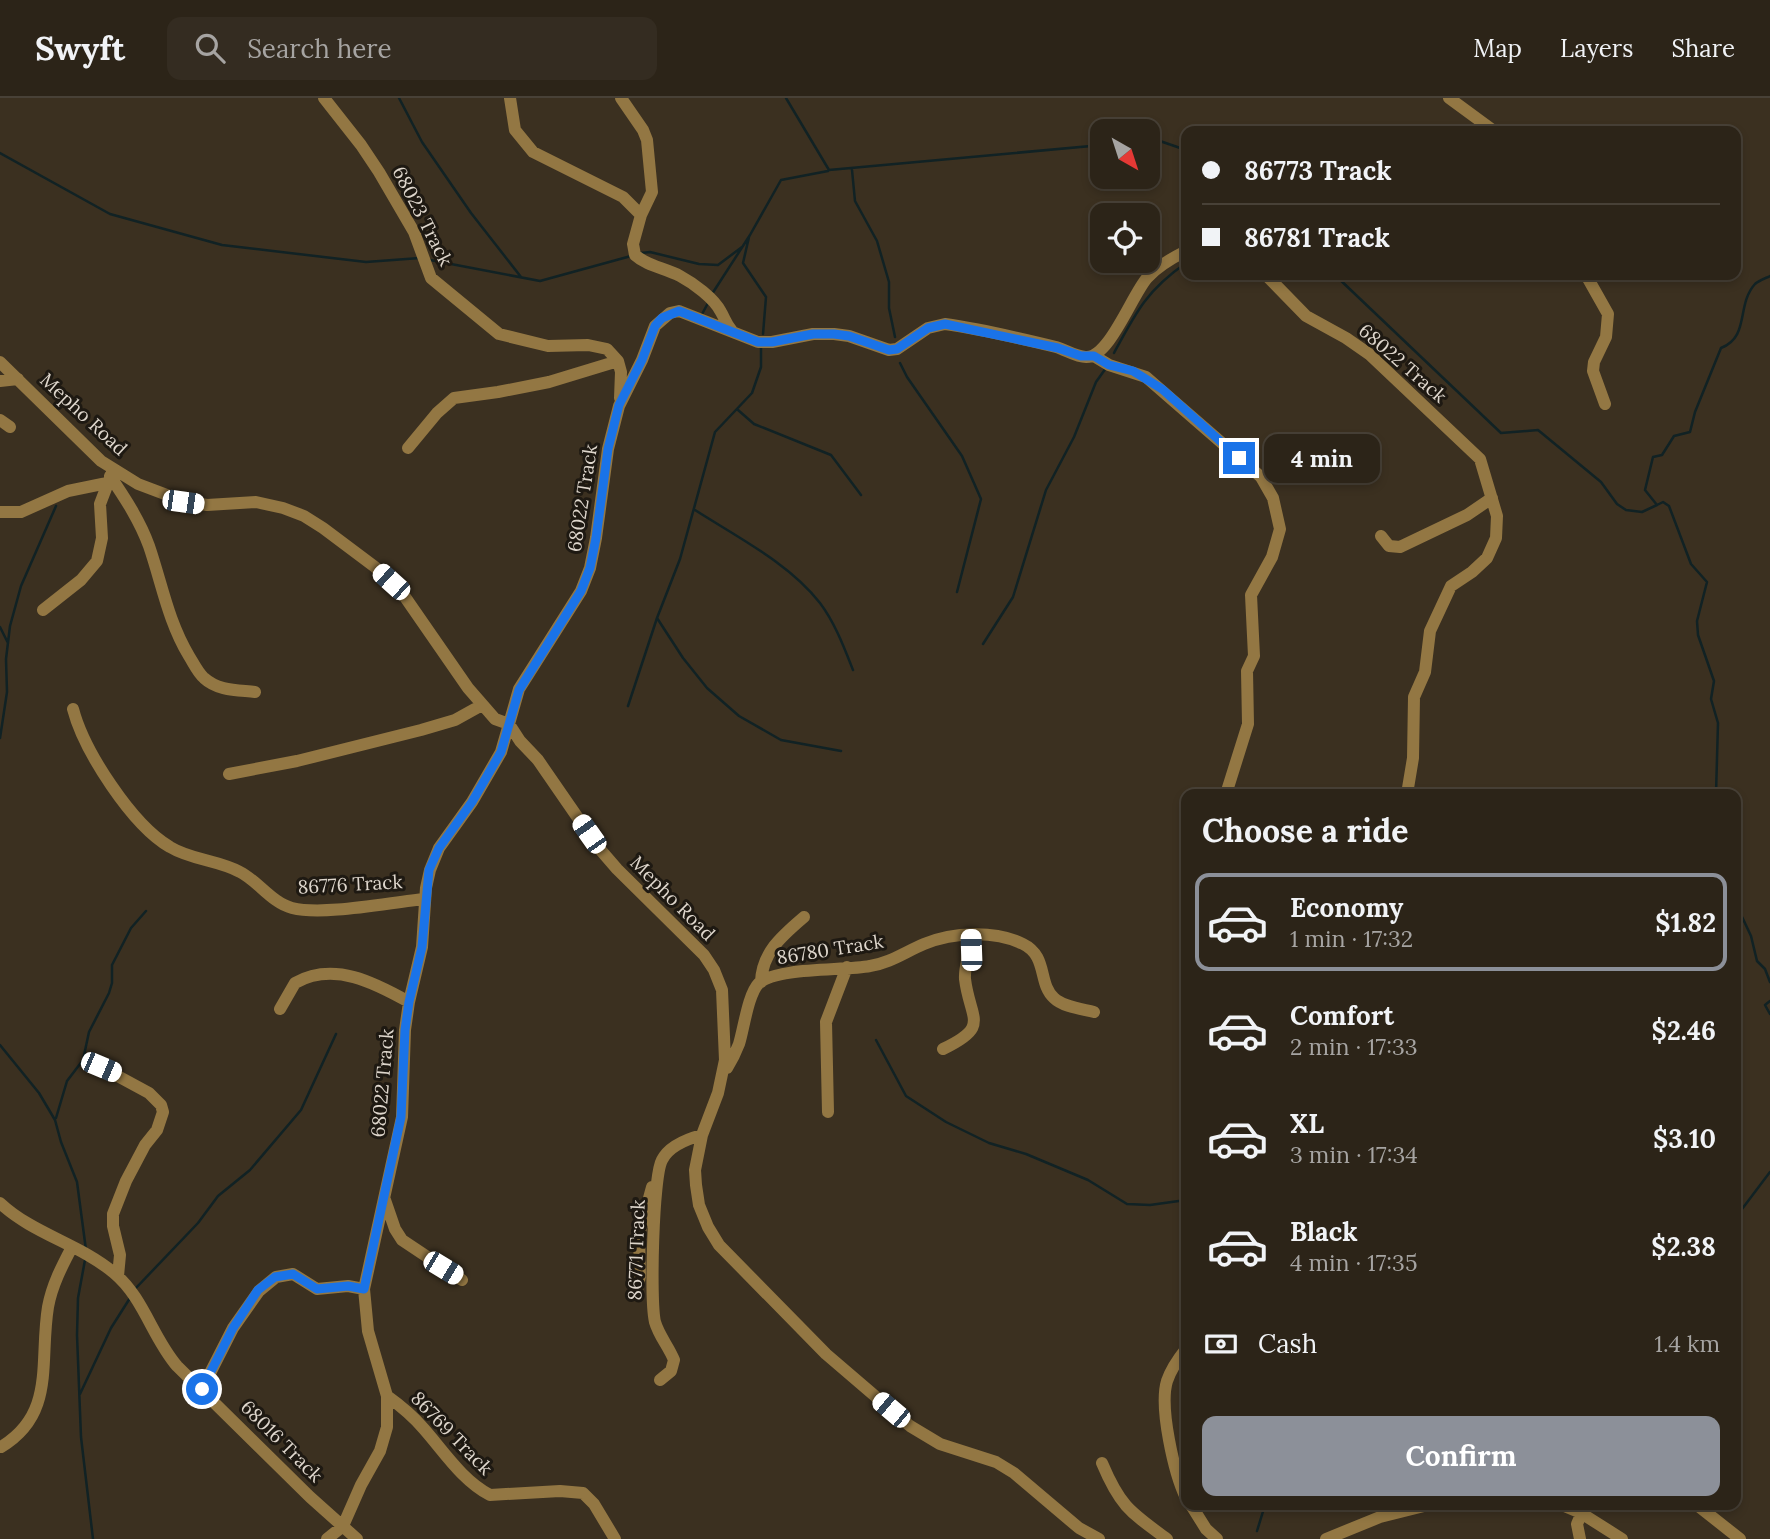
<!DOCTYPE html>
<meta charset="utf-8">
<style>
body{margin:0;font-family:Lora,serif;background:#342c21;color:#f1f3f6;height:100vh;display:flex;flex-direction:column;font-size:26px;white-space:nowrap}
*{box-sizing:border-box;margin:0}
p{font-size:23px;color:#a6a4a2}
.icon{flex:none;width:38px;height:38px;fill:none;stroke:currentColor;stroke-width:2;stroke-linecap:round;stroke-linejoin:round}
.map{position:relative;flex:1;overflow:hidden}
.panel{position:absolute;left:1181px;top:691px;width:560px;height:721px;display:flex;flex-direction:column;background:#2c2418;border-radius:14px;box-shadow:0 4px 10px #0003,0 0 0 2px #484137}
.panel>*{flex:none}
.top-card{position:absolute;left:1181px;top:28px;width:560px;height:154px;border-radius:14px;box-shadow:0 4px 10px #0003,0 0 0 2px #484137;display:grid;align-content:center;height:154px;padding:0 21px;background:#2c2418}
.needle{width:46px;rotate:141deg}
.buttons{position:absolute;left:1090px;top:21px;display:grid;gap:14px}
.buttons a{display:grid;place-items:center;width:70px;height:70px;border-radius:14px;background:#2c2418;box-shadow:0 4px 10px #0003,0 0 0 2px #484137;font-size:35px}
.end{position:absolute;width:32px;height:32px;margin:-16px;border:9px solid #1a73e8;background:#fff;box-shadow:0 0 0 4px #fff}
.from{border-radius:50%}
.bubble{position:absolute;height:49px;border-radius:14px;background:#2c2418;box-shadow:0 4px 10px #0003,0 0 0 2px #484137;font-size:23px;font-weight:700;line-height:49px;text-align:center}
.car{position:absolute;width:21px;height:42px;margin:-21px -10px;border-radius:9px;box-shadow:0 0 5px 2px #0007;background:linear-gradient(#fff 24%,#345 0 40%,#fff 0 76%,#345 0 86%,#fff 0)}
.top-card b{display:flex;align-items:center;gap:24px;height:66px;font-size:26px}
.top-card b+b{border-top:2px solid #484137}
.top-card i{width:18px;height:18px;background:#f1f3f6}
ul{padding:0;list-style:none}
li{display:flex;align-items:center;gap:21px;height:98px;margin:0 14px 10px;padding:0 7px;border:4px solid transparent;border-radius:14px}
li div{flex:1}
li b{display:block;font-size:26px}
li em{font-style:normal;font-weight:700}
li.current{border-color:#8c9099}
li>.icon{width:63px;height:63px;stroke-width:1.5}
h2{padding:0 21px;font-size:32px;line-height:84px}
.pay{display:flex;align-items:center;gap:18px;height:77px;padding:0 21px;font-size:26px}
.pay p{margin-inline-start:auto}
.cta{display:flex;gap:14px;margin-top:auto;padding:14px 21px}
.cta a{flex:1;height:80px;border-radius:14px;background:#8c9099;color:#fff;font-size:28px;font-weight:700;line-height:80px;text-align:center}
header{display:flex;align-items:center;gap:42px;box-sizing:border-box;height:98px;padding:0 35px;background:#2c2418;border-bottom:2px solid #484137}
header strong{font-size:33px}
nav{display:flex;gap:38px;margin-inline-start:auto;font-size:24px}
.search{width:490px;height:63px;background:#342c21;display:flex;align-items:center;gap:18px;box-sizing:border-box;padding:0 24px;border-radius:14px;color:#a6a4a2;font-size:26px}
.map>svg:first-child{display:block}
</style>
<header>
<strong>Swyft</strong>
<div class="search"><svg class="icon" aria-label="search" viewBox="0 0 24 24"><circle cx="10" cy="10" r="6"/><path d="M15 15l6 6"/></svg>Search here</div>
<nav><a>Map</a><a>Layers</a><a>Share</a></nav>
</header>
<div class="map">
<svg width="1770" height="1441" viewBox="0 0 1770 1441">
<rect width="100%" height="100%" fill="#3b3020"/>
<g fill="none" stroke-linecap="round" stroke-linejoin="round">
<path stroke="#112224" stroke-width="2.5" d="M399,0L422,44L471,115L521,179
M786,0L829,72L1102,47
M1148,43L1157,42L1186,52
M0,55L110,116L222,147L366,164L420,160
M852,72L855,103L877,143L889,184V210L895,239
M749,139L743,165L766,199L763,236
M641,155L650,154L699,166L718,167L742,149
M430,162L540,183L631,158
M1335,177L1501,335L1538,332L1601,384L1617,406L1626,412L1642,414L1657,407
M712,196L750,137L781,82L828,73
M701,218L708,205
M1114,255C1136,214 1147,192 1186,165
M900,265L907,279L962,358L981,401L957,494
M738,312L754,326L831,357L861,397
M695,412C737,439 789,465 820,505C835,525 844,549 853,572
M657,520L683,560L707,590L739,618L781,642L841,653
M0,529L8,545
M983,546L1013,499L1046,392L1074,339L1096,284L1106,270
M628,608L657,520L680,461L715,334L752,295L761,269V249
M0,640L7,594L6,561L10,528L21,488L56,408
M1716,696L1718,625L1711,601L1714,583L1698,537L1697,523L1707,484L1691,466L1669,408L1663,404L1657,407L1645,392L1653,359L1662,357L1674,338L1690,334L1695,314L1721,250C1750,239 1736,207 1755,186C1758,183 1766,180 1770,178
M1736,806L1751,838L1757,863L1765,871L1770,884
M1770,903L1765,907L1770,916
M876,942L906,998L946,1024L989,1045L1026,1056L1088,1082L1127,1106L1150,1107L1186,1102
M0,947L39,995L55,1022L61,1044L77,1084L86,1152
M56,1020L67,983L83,962L89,934L109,895L112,885V867L131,830L146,813
M1736,1119L1770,1074
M85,1162L78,1200L77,1237L81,1339L93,1441
M135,1191L198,1125L218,1098L250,1072L301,1012L336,936
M80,1296L111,1230L130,1200
M1257,1433L1265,1407"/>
<path stroke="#937743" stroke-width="12" d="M324,0L361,47L379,74L414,134L431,180L499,236L548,248L588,247L607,251L618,263L621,274L620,300
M510,0L515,32L533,54L623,99L641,117L633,146L635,157C647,168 665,170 680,178C693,185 714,200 721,214C725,221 726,226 732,233
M621,0L643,32L647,42L652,94L641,117
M1449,0L1494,33
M1266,177L1306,218L1346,240L1369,256L1480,361L1497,418L1496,440L1487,460L1472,474L1451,488L1430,533L1425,574L1414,599L1413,660L1407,696
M1586,177L1608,216L1606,239L1594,264L1593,273L1605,306
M1094,258L1109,267L1146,279L1261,379L1273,400L1280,431L1272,459L1251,497L1254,558L1247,573L1248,626L1226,696
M0,264L101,363L138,386L183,403L207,407L256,404L283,410L304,418L323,430L375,469L405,499L468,590L495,621L509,626L520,643L538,662L598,749L617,771L704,857L714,872L722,892L725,962L718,995L702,1037L695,1072L696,1087L699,1107L708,1129L719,1147L826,1256L910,1328L940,1346L996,1364L1014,1375L1079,1430L1099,1441
M0,283L18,281
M0,322L10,329
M408,350L437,315L454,300L498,294L549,284L618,263
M110,378C125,400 140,423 149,448C162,486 168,523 189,558C194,566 198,575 204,580C218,593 238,592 255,594
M0,414H21L68,393L107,385
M1381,438L1389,448L1400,449L1467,417L1492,400
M43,512L81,482L97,463L102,440L100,406L113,372
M73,611C84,653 132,727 170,749C191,762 218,762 240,774C258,783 272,805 292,810C324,818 391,804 425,801
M229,676L297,663L421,632L455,622L482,607
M761,884C762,854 783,837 804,819
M280,911L295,885C334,863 375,885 409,904
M943,951C991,928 970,922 965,881C964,868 971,853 970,838
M101,969L149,995L161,1007L163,1014L157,1032L145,1047L126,1083L113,1116V1128L120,1157L118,1178
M727,970C732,962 736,954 739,946C744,930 748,896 759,885C778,869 844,873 870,868C890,865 905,854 924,846C953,834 995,832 1023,846C1048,858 1038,886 1054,900C1063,909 1082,911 1094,914
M828,1014L826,924L847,869
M385,1102L395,1131L402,1142L462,1182
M0,1105C33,1136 80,1146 114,1175C144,1200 152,1239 177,1268L310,1399L357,1441
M637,1192L640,1178L639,1137L652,1089
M1186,1251C1178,1261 1171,1271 1167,1283C1159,1309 1174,1375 1186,1400
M660,1282L671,1273L674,1262C669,1249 659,1238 655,1224C650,1203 653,1078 662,1062C669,1048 687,1041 702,1037
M202,1291L233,1230L259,1193L276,1179L293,1176L317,1191L348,1188L364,1191
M387,1298C401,1308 413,1318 424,1331C445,1355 462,1382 490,1397L560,1393L583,1395L594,1406L615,1441
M1,1349C56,1316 39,1264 48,1209C52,1187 62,1168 72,1149
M1102,1365C1120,1408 1130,1414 1167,1441
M1191,1407L1206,1431L1217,1441
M1562,1407L1581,1415L1622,1441
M1697,1407L1740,1441
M327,1441L343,1428L361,1387L380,1353L387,1329V1298L368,1233L364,1191L402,1019L405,932L409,904L422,849L426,790L430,772L439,750L472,704L501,654L519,591L581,493L590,470L596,440L608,351L619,308L642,262L655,228L670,215L679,213L758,244H772L813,236H834L849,238L889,252L897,251L928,230L945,226C982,231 1019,240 1056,249C1066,252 1076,259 1086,259C1109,260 1132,197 1147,180C1158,168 1172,160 1186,153
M1326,1441L1380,1419L1428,1407
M1580,1441L1577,1426L1585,1407"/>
</g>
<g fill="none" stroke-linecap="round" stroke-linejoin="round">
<path stroke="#1a73e8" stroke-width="9" d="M202,1291L233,1230L258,1192L275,1179L293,1176L317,1191L348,1188L364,1191L401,1019L405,932L409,904L422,849L429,772L439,750L472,704L501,654L519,592L581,493L590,470L596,440L608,351L619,307L642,262L655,228L662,220L679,213L758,244H772L813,236H834L849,238L889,252L897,251L928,230L945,226L1058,250L1081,258H1094L1109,267L1133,273L1162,291L1239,360"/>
</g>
<g text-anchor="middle" stroke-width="6" stroke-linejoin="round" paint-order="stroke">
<g font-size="19" fill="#ded6cc" stroke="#1e1912">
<text transform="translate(423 118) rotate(63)" y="7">68023 Track</text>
<text transform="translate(1403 265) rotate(41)" y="7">68022 Track</text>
<text transform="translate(84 316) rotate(43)" y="7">Mepho Road</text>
<text transform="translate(582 400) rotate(-81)" y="7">68022 Track</text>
<text transform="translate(350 786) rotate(-3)" y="7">86776 Track</text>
<text transform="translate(673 800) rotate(45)" y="7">Mepho Road</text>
<text transform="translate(830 851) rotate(-9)" y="7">86780 Track</text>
<text transform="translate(382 985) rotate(-85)" y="7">68022 Track</text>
<text transform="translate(636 1152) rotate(-88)" y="7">86771 Track</text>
<text transform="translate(452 1335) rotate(46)" y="7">86769 Track</text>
<text transform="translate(282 1343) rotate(45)" y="7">68016 Track</text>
</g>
</g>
</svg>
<div class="buttons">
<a><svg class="needle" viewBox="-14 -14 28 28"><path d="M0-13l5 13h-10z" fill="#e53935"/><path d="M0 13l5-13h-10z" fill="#a6a4a2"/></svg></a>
<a><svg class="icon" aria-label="locate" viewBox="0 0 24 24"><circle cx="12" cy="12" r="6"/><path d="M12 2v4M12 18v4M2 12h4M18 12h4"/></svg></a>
</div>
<i class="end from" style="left:202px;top:1291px"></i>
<i class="end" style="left:1239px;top:360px"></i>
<div class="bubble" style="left:1264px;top:336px;width:116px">4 min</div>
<i class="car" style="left:183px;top:404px;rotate:98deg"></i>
<i class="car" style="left:391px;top:484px;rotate:312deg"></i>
<i class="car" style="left:589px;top:736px;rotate:325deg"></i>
<i class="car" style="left:971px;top:852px;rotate:358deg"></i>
<i class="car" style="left:101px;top:969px;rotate:113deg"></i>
<i class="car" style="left:443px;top:1170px;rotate:121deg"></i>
<i class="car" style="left:891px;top:1312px;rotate:310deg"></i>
<div class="top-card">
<b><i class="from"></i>86773 Track</b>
<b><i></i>86781 Track</b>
</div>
<section class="panel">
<h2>Choose a ride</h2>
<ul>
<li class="current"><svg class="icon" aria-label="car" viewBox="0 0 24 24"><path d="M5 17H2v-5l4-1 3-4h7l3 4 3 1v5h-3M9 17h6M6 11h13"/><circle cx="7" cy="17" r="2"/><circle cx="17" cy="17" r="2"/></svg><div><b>Economy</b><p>1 min · 17:32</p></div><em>$1.82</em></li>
<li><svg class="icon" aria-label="car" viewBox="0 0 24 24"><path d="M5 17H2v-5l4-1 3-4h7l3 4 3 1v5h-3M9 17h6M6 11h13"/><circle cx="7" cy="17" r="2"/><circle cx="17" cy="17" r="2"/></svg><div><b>Comfort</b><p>2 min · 17:33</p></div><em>$2.46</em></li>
<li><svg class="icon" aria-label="car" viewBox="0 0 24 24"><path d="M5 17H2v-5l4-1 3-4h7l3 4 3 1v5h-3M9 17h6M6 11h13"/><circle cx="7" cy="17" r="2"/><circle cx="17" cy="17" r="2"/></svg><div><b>XL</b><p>3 min · 17:34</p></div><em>$3.10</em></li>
<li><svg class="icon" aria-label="car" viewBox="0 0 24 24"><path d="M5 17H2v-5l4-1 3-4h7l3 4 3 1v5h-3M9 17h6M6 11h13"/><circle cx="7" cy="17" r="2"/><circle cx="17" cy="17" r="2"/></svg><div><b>Black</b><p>4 min · 17:35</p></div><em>$2.38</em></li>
</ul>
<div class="pay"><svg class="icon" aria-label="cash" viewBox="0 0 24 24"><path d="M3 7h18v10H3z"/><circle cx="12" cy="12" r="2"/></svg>Cash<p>1.4 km</p></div>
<div class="cta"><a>Confirm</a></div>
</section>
</div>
